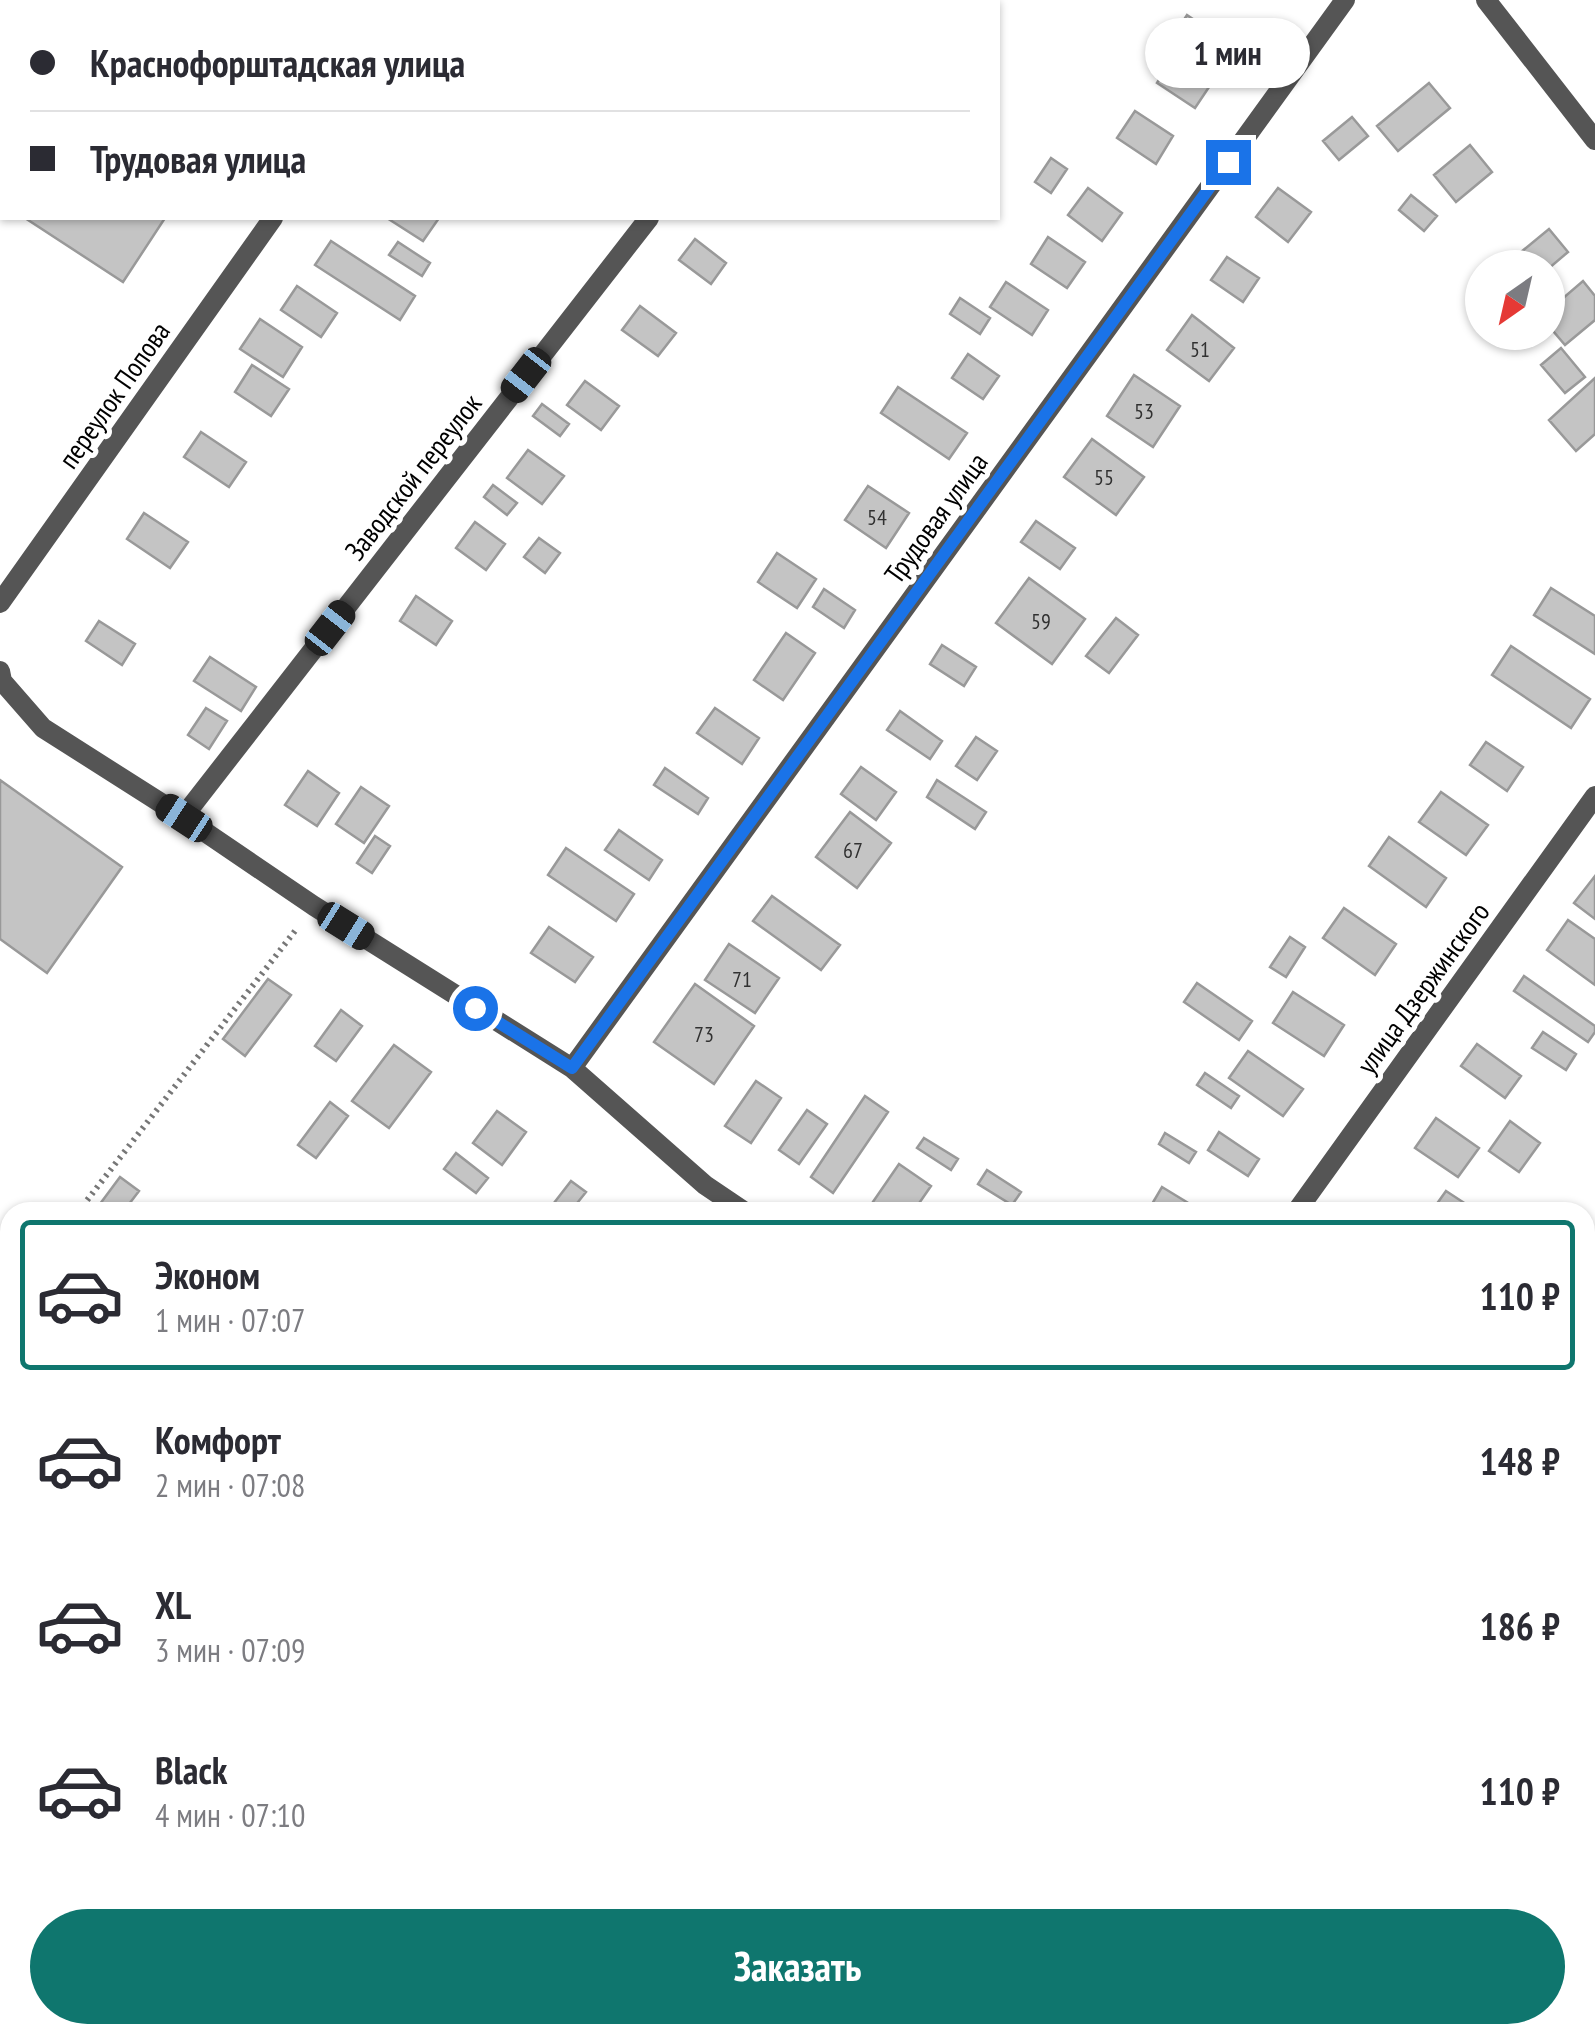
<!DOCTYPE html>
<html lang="ru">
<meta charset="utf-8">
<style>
body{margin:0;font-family:"PT Sans Narrow",sans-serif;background:#f7f7f7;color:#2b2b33;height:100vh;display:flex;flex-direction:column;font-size:38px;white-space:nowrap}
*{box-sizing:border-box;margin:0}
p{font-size:32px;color:#7c7c81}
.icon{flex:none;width:55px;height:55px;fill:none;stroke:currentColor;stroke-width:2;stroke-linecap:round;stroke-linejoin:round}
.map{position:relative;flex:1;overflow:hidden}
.drawer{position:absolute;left:0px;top:1202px;width:1595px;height:842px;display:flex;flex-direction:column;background:#fff;border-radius:30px 30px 0 0;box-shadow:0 2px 8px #0004}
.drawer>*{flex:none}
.guide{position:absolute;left:0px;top:0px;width:1000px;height:220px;box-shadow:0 2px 8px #0004;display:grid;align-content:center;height:220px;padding:0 30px;background:#fff}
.needle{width:65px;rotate:214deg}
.fabs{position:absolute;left:1465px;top:250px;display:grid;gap:20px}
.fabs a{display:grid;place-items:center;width:100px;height:100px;border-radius:50%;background:#fff;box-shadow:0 2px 8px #0004;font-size:50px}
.end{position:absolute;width:45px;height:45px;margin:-22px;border:12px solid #1a73e8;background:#fff;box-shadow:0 0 0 5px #fff}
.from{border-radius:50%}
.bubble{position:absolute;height:70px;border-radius:35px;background:#fff;box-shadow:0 2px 8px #0004;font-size:32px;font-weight:800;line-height:70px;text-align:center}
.car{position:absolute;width:30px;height:60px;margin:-30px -15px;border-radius:12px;box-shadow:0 0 8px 2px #0007;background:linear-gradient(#222 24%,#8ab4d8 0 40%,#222 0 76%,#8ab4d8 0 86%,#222 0)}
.guide b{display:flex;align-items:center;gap:35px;height:95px;font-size:38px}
.guide b+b{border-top:2px solid #e1e1e2}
.guide i{width:25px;height:25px;background:#2b2b33}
ul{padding:18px 0 0;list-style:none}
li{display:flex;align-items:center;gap:30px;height:150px;margin:0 20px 15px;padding:0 10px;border:5px solid transparent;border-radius:10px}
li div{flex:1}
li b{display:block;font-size:38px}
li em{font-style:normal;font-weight:800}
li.active{border-color:#0f766e}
li>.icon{width:90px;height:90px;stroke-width:1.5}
.button{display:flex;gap:20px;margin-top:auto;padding:20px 30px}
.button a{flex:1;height:115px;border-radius:60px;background:#0f766e;color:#fff;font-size:40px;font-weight:800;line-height:115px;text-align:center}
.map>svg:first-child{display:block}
</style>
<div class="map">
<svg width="1595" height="2043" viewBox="0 0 1595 2043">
<rect width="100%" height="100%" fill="#fff"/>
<path fill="#c4c4c4" stroke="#999" stroke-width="2.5" d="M1187,15L1221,38L1212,52L1178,29Z
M1174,56L1213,81L1195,108L1157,83Z
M1429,83L1450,108L1398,151L1377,126Z
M0,98L2,100V203L0,201Z
M1135,111L1173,136L1156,164L1117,138Z
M1352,117L1368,136L1339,160L1323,141Z
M1470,145L1492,172L1456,202L1434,175Z
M1051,158L1067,169L1051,193L1035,182Z
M1088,188L1122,213L1102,241L1068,215Z
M1278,188L1311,212L1288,242L1256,217Z
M1411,195L1437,216L1424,231L1399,210Z
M25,218H165L123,282Z
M387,218H439L423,241Z
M1549,229L1568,252L1548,269L1516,268L1510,261Z
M1048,237L1085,262L1067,288L1031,264Z
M695,239L726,263L711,284L679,260Z
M331,241L415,296L400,320L315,265Z
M398,242L430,263L422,276L389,255Z
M1227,257L1259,278L1243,302L1211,280Z
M1583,281L1595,296V320L1565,345L1548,325V311Z
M1006,282L1048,310L1032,335L990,307Z
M297,286L337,313L321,337L281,310Z
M960,298L990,318L980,334L950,314Z
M640,306L676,333L658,356L622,330Z
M1192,315L1234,348L1209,381L1167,350Z
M260,319L302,347L283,377L240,349Z
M1561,348L1585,377L1565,393L1541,365Z
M968,354L999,376L983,399L952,378Z
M252,365L289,389L271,416L235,392Z
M1134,375L1180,406L1153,447L1107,416Z
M1595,378V434L1576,451L1549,420Z
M585,381L619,406L601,430L567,405Z
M898,387L967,433L949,459L881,413Z
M542,404L569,424L560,436L533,416Z
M201,432L246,462L229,487L184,457Z
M1092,439L1144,477L1116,515L1064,477Z
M528,450L564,476L542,504L507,478Z
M493,485L517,503L507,515L484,497Z
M868,486L909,513L886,548L845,520Z
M144,513L188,542L170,568L127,539Z
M1036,521L1075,548L1060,569L1021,542Z
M475,522L505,544L486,570L456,548Z
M539,538L560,553L545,573L524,557Z
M777,553L816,579L797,608L758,582Z
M1029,578L1085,619L1052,664L996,623Z
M1551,588L1595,616V654L1534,615Z
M824,589L855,610L844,628L813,607Z
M416,596L452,621L436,645L400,621Z
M1116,618L1138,635L1109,673L1086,656Z
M99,621L135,644L122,665L86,641Z
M786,633L815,653L783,700L754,680Z
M942,645L976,667L964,686L930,664Z
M1511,646L1590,699L1571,728L1492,675Z
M210,657L256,687L241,711L194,681Z
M206,708L227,721L209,749L188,735Z
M715,708L759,738L742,764L697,733Z
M900,711L942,741L930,759L887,730Z
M976,737L997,751L977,780L956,766Z
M1486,742L1523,767L1507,791L1470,765Z
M861,767L896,792L876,820L841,794Z
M665,768L708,798L698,814L654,785Z
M308,771L339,793L317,826L285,805Z
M0,780L122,867L47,973L0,939Z
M937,780L986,812L975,829L927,797Z
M361,787L389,806L364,843L336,824Z
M1441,792L1488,825L1466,855L1419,822Z
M850,812L891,843L857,888L816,857Z
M619,830L662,860L649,880L605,850Z
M375,836L390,846L372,873L357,863Z
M1389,837L1446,878L1426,907L1369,866Z
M566,848L634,894L616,921L548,875Z
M1595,876V919L1574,903Z
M772,896L840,945L821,970L753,921Z
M1344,908L1396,944L1375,975L1323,938Z
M1568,920L1595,939V985L1547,950Z
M549,927L593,957L575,982L531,953Z
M1290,937L1305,947L1286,977L1270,967Z
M729,944L779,978L755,1013L705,980Z
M1524,976L1595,1026V1032L1588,1042L1514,991Z
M268,979L291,995L245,1056L223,1039Z
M1197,983L1252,1021L1239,1040L1184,1002Z
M695,984L754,1026L714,1084L654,1042Z
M1293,992L1344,1025L1324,1056L1273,1023Z
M341,1010L362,1026L336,1061L315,1046Z
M1543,1032L1576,1054L1566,1070L1532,1048Z
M1477,1044L1521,1076L1505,1098L1461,1066Z
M394,1045L431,1072L389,1128L352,1101Z
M1248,1051L1303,1089L1283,1116L1229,1078Z
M1205,1073L1239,1096L1231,1108L1197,1085Z
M756,1081L781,1098L751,1143L725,1126Z
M865,1096L888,1112L833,1193L811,1177Z
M330,1102L348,1116L316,1158L298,1145Z
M807,1110L827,1124L799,1164L779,1150Z
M497,1111L526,1132L502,1165L473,1143Z
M1436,1118L1479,1148L1458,1177L1415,1148Z
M1510,1121L1540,1143L1519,1172L1489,1151Z
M1219,1132L1259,1159L1248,1176L1208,1150Z
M1165,1133L1196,1152L1189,1163L1159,1144Z
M924,1138L958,1159L951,1170L917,1148Z
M456,1153L488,1178L476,1193L444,1169Z
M899,1164L931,1186L913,1212H866Z
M987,1170L1021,1192L1012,1205L978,1184Z
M120,1177L139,1191L123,1212H103L97,1208Z
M571,1181L586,1192L570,1212H547Z
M1162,1187L1203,1212H1166L1152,1204Z
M1446,1191L1472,1208L1469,1212H1431Z
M1585,1919L1595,1927V1948L1585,1962Z
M1274,2035H1316L1310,2043H1278L1271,2038Z"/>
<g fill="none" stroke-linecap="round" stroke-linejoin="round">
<path stroke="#777" stroke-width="6" stroke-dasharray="2.5 5" stroke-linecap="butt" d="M78,1212L298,927
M0,1261L10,1255
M0,1576L10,1583
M646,2035L658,2043"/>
<path stroke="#555" stroke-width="15" d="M0,2004L10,2010
M49,2035L61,2043"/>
<path stroke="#555" stroke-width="20" d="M1486,0L1595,140
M418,2L419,0
M816,2L818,0
M0,603L273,218
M0,671L2,681L43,728L183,817L314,906L572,1068L705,1185L745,1212
M183,817L649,218
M572,1068L1345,0
M1296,1212L1595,796
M1585,1569L1595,1559
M1585,1807L1595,1814
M1199,2035L1210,2043"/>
<path stroke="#222" stroke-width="20" d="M0,1668L10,1675
M516,2035L528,2043"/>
<path stroke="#000" stroke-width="8" stroke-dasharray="15 5 2.5 5" stroke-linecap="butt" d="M0,1369L10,1376
M0,1871L10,1878
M240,2035L252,2043
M938,2035L950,2043"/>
</g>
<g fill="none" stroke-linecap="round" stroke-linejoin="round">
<path stroke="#1a73e8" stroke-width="12" d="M475,1008L572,1068L1228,162"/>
</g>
<g text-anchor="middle" stroke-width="10" stroke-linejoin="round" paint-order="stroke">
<g font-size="22" fill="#313131">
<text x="1200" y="357">51</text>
<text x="1144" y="419">53</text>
<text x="1104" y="485">55</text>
<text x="877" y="525">54</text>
<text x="1041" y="629">59</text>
<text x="853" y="858">67</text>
<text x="742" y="987">71</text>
<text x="704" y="1042">73</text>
</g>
<g font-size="28" fill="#000" stroke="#fff">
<text transform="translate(114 395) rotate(-55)" y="10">переулок Попова</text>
<text transform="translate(413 477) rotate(-52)" y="10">Заводской переулок</text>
<text transform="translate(936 518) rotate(-54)" y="10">Трудовая улица</text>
<text transform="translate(1423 988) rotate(-54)" y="10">улица Дзержинского</text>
</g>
</g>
</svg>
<div class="fabs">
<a><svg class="needle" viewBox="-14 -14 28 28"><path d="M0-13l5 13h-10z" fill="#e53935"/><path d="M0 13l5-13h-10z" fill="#7c7c81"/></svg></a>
</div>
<i class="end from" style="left:475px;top:1008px"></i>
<i class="end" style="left:1228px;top:162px"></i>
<div class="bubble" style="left:1145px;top:18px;width:165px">1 мин</div>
<i class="car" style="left:526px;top:375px;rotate:218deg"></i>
<i class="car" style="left:330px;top:628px;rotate:38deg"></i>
<i class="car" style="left:184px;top:818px;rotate:303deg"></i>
<i class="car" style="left:346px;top:926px;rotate:122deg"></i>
<div class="guide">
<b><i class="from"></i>Краснофорштадская улица</b>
<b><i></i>Трудовая улица</b>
</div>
<section class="drawer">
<ul>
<li class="active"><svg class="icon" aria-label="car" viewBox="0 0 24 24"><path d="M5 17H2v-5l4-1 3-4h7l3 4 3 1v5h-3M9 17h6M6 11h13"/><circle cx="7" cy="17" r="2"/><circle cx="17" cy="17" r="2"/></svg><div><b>Эконом</b><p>1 мин · 07:07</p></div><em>110 ₽</em></li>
<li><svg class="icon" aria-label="car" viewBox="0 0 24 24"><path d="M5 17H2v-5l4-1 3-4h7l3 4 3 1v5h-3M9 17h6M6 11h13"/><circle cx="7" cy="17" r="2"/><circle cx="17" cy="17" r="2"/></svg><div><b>Комфорт</b><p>2 мин · 07:08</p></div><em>148 ₽</em></li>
<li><svg class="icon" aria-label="car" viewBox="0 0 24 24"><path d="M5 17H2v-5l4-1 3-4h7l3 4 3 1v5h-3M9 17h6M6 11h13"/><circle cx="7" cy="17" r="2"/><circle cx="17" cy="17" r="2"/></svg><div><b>XL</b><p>3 мин · 07:09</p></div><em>186 ₽</em></li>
<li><svg class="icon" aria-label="car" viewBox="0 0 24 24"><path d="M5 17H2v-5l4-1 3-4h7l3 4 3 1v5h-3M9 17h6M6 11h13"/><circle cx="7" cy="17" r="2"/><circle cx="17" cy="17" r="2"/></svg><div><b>Black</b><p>4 мин · 07:10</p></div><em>110 ₽</em></li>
</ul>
<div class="button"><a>Заказать</a></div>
</section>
</div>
